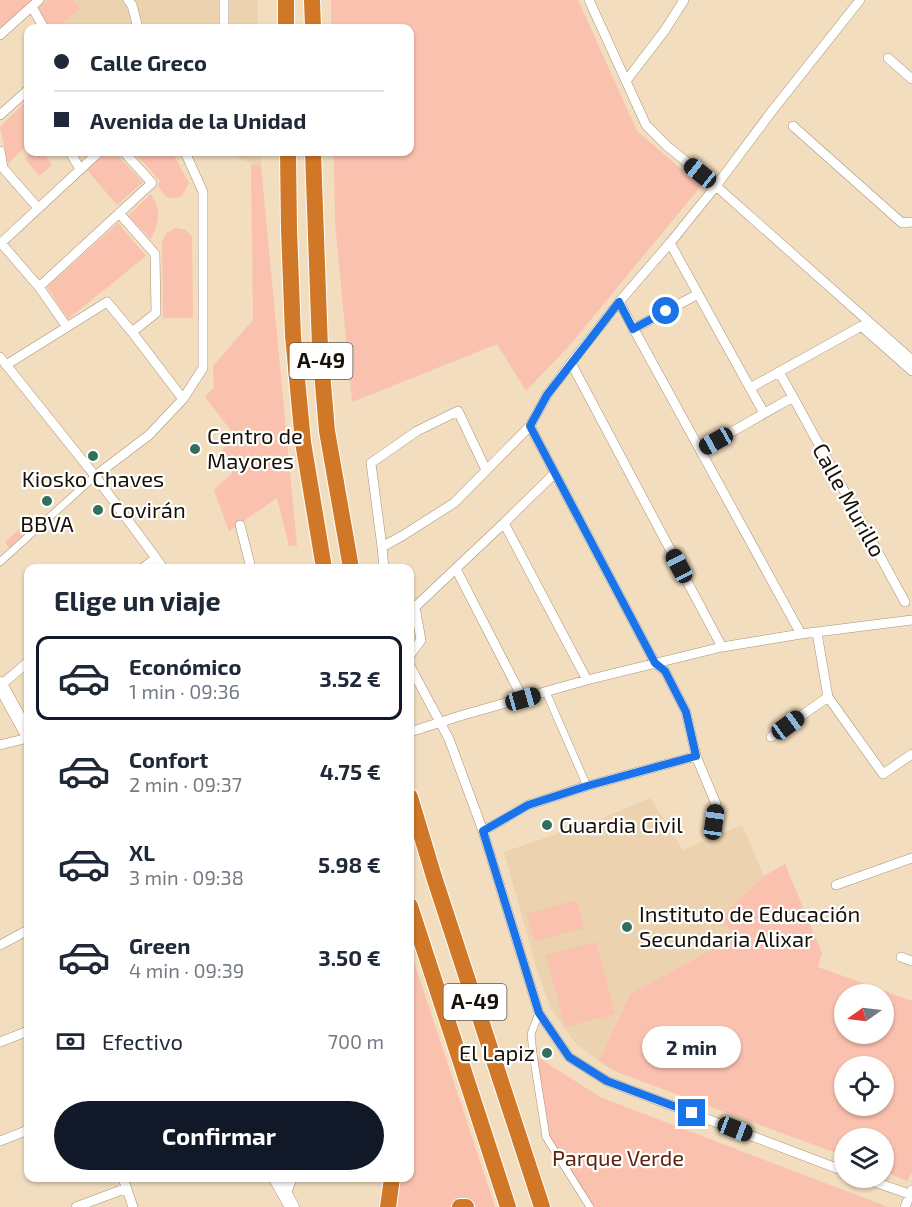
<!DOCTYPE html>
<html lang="es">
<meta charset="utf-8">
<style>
body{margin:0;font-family:"Exo 2",sans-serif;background:#f6f6f7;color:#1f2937;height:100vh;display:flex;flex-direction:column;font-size:22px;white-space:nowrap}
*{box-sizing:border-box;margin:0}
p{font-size:20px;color:#747a83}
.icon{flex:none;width:33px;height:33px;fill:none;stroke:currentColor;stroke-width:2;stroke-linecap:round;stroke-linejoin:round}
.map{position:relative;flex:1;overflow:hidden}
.drawer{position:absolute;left:24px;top:564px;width:390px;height:618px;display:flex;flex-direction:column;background:#fff;border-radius:12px;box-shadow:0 2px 4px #0004}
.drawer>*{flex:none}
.guide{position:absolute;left:24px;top:24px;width:390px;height:132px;border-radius:12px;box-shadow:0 2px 4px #0004;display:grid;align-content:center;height:132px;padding:0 30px;background:#fff}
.needle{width:39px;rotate:256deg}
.fabs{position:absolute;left:834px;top:984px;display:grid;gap:12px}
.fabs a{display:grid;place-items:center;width:60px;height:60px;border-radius:50%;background:#fff;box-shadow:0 2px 4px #0004;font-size:30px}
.end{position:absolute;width:27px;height:27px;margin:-14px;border:8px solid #1a73e8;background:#fff;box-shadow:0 0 0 3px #fff}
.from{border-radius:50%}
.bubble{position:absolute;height:42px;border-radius:21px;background:#fff;box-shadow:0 2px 4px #0004;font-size:20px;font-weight:700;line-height:42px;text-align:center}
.car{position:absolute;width:18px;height:36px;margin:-18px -9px;border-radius:8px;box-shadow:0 0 4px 2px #0007;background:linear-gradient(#222 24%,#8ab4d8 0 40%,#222 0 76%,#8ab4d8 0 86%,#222 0)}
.guide b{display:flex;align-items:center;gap:21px;height:57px;font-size:22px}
.guide b+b{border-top:2px solid #e0e1e3}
.guide i{width:15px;height:15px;background:#1f2937}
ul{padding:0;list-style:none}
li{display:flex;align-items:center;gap:18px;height:84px;margin:0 12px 9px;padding:0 18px;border:3px solid transparent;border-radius:12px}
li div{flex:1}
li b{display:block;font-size:22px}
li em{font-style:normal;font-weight:700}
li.current{border-color:#111827}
li>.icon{width:54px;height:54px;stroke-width:1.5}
h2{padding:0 30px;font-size:27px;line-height:72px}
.pay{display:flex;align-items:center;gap:15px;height:66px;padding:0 30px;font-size:22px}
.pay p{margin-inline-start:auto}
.action{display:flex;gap:12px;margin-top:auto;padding:12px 30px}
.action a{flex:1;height:69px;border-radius:36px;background:#111827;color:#fff;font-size:24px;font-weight:700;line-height:69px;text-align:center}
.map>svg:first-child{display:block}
</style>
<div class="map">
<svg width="912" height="1207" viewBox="0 0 912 1207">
<rect width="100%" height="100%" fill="#f2ddbf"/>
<path fill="#ecd2ae" d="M39,0H257L258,28H43L31,7Z
M221,152H261V166Z
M650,798L683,850L742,825L764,876L721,917L735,937L630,994L599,1061L577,1045L551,1009L537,969L504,852L603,818Z"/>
<path fill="#fac1ae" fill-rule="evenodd" d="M0,0H38L4,31L0,27Z
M49,0H73L80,8L57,28H49L38,10Z
M331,0H578L637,131L701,186L569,346L526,391L497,344L352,402L335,222L334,152H410V28H331Z
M28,99V144L8,164L0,127Z
M32,152H43L52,165L39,176L25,159Z
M107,152H114L143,182L117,205L87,170Z
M134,152H172L189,183L182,196C169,201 165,198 158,185L160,181Z
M251,164L261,166L297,546H289L277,498L229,531L214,490L232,473L222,450L235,436L205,397L214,387L213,366L253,320Z
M151,194C162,212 159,221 151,239L128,216Z
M118,223L146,256L68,319L47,287Z
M176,228L186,230L192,237L193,318H163L162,243L166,233Z
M29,520L38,532L14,554L5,542Z
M785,864L822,953L818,967L912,1001V1172L907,1181L884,1171V1138H844V1156L622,1074L609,1068L599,1061L630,994L735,937L721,917L764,876ZM844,994H884V1034H844ZM844,1066H884V1106H844Z
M576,900L584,928L534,941L527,914Z
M596,942L615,1014L565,1027L546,955Z
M410,950L495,1207H395L399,1178H410V1082L413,1010L410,969Z
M533,1054L600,1097L888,1207H590L546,1137Z"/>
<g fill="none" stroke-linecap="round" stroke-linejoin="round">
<g stroke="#a79377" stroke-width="8">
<path id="pedestrian" d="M0,562L95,476
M546,692L587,786
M539,1013L531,1034L533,1054L546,1137L590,1207"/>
</g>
<g stroke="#a79377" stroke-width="10">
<path id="minor" d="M128,0L132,5L138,28
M589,0L646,125L667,146L716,186L912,360
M32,7L44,28
M224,28V0
M0,35L39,0
M888,58L912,79
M626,81L665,30L684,0
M0,115L28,90
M793,126L902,223L912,222
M0,151L3,168L38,208
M70,152L80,169
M119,213L155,254L156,313L132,332
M1,243L39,287L67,327
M670,243L750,388
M0,244L99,152
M39,287L152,183L124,152
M619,302L801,634
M861,326L912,371
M633,329L698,294
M0,357L95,476L156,558L163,568
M571,363L722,647
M6,365L107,302L132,332L183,399
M793,397L905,602
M764,413L750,388L869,322
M530,426L655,663L665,671L686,712L696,756L716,804L714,822
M700,450L793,397L779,372
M95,476L149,435L183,399L203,368V192L185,152
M504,523L587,680
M240,525L251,568
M382,547L402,536L454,503L530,426L547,395L571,363L619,302L670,243L716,186L772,111L860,0
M143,568L156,558
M384,568L382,547L371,463L417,431L458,411L486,470
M456,569L523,699
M817,633L828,697L883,774L912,754
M410,655L421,640L415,607L504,523L555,473
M410,666L449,739L483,831L539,1013L569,1057L607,1081L844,1171
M1,685L28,662
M410,732L463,715L587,680L722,647L801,634L912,620
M771,737L828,697
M0,745L28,738
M483,831L528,805L587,786L696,756
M836,885L912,858
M0,945L28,930
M901,957L912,961
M0,1042L28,1031
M0,1141L28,1130
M123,1178L133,1207
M863,1178L912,1195
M286,1195L292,1178
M76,1207L127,1188
M905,1207L912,1190"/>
</g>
<g stroke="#a79377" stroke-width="15">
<path id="secondary" d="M0,684L28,735
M276,1178L292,1207"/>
</g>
<g stroke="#fff" stroke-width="18">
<path id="motorway" d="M312,0L313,28
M286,28V0
M288,152L289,229L293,336L303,442L324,568
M313,152L320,348L327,431L351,568
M410,797L434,877L542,1207
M410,906L508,1207
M388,1207L392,1178
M460,1207H466"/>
</g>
<use href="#pedestrian" stroke="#fff" stroke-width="7"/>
<use href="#minor" stroke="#fff" stroke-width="9"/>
<use href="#secondary" stroke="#fff" stroke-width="14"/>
<use href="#motorway" stroke="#d07827" stroke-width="16"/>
</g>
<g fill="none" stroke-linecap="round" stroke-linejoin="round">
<path stroke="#1a73e8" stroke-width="8" d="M666,311L633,329L619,302L547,395L530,426L655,663L665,671L686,712L696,756L587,786L528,805L483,831L539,1013L569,1057L607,1081L692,1113"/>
</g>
<g fill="#33705c" stroke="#fff" stroke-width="2">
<circle cx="195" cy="449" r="6"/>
<circle cx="93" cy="456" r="6"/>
<circle cx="47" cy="501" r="6"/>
<circle cx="98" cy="510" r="6"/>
<circle cx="547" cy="825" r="6"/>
<circle cx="627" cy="927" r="6"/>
<circle cx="547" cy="1053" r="6"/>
</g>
<g text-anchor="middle" stroke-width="4.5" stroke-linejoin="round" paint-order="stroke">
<g fill="#fff" stroke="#5d5851" stroke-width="1.5">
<rect x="289.5" y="343" width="63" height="36" rx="4.5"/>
<rect x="443.5" y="984" width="63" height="36" rx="4.5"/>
</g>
<g font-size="21" font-weight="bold" fill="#181107">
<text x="321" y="368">A-49</text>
<text x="475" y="1009">A-49</text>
</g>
<g font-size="22" fill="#181107" stroke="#fff" text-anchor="start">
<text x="207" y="444">Centro de<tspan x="207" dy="25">Mayores</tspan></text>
<text x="93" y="487" text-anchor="middle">Kiosko Chaves</text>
<text x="110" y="518">Covirán</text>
<text x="47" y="532" text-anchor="middle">BBVA</text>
<text x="559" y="833">Guardia Civil</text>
<text x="639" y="922">Instituto de Educación<tspan x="639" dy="25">Secundaria Alixar</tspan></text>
<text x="535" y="1061" text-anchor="end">El Lapiz</text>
</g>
<g font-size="22" fill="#181107" stroke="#fff">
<text transform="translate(849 500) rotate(61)" y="8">Calle Murillo</text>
</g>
<g font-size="22" fill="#5e240f" stroke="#fff">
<text x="618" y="1166">Parque Verde</text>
</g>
</g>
</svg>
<div class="fabs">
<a><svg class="needle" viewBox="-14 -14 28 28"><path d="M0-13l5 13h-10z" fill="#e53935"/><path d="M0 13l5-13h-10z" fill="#747a83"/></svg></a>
<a><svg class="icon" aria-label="locate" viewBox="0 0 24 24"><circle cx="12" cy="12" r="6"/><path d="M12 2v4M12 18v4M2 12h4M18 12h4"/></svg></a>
<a><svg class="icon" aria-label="layers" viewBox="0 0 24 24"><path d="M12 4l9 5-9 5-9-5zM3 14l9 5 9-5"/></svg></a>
</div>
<i class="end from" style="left:666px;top:311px"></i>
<i class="end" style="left:692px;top:1113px"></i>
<div class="bubble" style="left:642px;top:1026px;width:99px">2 min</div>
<i class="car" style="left:700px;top:173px;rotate:309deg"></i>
<i class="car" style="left:716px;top:441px;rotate:241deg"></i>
<i class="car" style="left:679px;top:566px;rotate:332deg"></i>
<i class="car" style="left:523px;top:699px;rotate:74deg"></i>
<i class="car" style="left:788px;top:725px;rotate:54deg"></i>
<i class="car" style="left:714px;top:822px;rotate:8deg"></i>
<i class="car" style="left:735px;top:1129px;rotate:111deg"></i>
<div class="guide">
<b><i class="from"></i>Calle Greco</b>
<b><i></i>Avenida de la Unidad</b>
</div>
<section class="drawer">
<h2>Elige un viaje</h2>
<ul>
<li class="current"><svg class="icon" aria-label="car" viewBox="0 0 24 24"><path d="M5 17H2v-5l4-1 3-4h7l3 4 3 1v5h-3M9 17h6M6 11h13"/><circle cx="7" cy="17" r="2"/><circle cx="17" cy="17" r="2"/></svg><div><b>Económico</b><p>1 min · 09:36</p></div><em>3.52 €</em></li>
<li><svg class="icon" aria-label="car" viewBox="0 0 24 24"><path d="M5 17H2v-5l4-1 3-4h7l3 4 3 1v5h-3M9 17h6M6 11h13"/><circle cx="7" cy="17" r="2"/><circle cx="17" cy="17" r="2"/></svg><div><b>Confort</b><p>2 min · 09:37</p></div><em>4.75 €</em></li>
<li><svg class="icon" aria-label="car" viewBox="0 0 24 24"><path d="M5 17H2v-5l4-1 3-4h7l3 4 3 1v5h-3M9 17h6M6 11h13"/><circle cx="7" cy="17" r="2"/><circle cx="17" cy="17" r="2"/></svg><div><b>XL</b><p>3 min · 09:38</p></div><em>5.98 €</em></li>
<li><svg class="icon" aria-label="car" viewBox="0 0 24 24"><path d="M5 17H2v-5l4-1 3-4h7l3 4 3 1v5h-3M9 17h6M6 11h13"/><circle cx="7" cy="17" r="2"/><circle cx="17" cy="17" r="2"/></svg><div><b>Green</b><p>4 min · 09:39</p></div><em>3.50 €</em></li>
</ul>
<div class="pay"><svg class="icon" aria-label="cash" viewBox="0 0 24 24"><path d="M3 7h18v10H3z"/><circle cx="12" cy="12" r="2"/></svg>Efectivo<p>700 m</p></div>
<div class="action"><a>Confirmar</a></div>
</section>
</div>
